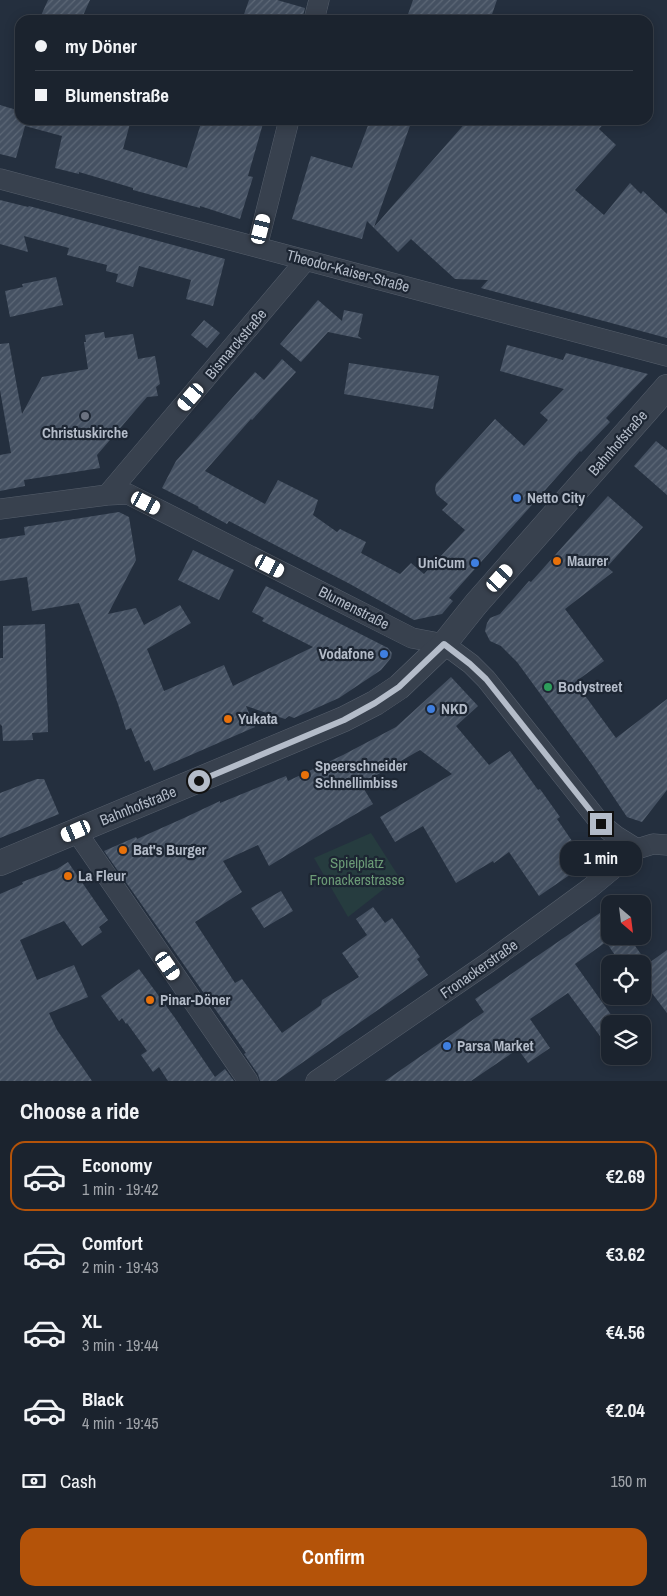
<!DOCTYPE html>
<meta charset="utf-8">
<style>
body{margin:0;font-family:"Archivo Narrow",sans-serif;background:#242b36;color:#f1f3f6;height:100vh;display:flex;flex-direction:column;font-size:19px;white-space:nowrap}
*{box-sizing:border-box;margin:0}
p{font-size:16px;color:#a0a4aa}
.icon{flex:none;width:28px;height:28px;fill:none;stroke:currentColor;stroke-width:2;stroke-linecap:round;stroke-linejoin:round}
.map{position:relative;height:1081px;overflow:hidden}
.panel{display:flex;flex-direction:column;background:#1b232e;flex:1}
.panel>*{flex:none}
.hud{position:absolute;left:15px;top:15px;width:638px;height:110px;border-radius:15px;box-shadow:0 2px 12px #0003,0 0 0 1px #39404a;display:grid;align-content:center;height:110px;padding:0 20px;background:#1b232e}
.needle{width:32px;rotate:152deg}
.buttons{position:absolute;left:601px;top:895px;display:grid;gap:10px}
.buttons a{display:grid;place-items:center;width:50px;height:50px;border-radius:10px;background:#1b232e;box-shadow:0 2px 12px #0003,0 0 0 1px #39404a;font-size:25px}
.end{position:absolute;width:22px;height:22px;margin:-11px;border:6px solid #b4bcc9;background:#111;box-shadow:0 0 0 2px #111}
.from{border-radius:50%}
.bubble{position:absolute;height:35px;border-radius:15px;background:#1b232e;box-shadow:0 2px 12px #0003,0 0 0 1px #39404a;font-size:16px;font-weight:800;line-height:35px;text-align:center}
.car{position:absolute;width:15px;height:30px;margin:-15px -8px;border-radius:6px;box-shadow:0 0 4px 1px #0007;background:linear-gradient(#fff 24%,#345 0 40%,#fff 0 76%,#345 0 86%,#fff 0)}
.hud b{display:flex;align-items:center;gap:18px;height:48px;font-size:19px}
.hud b+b{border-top:1px solid #39404a}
.hud i{width:12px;height:12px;background:#f1f3f6}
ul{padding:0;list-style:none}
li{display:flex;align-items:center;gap:15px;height:70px;margin:0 10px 8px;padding:0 10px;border:2px solid transparent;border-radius:15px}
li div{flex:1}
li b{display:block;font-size:19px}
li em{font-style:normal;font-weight:800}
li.on{border-color:#b45309}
li>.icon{width:45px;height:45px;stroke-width:1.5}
h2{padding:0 20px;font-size:22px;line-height:60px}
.pay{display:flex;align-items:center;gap:12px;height:55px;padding:0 20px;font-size:19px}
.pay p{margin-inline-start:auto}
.button{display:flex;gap:10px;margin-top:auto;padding:10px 20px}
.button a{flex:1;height:58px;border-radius:15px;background:#b45309;color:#fff;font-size:20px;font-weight:800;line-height:58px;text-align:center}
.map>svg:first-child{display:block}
</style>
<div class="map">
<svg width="667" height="1081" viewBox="0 0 667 1081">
<defs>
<pattern id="building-hatch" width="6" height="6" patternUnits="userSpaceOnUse" patternTransform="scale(1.25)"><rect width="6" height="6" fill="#455162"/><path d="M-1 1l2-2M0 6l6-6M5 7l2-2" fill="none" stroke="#5d6877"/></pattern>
</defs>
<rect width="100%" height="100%" fill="#242f3e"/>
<path fill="#263c3f" d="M371,833L399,877L348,917L314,858Z"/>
<path fill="url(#building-hatch)" d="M48,0H90L81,20H39Z
M249,0H277L305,8L302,20H242Z
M413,0H497L490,20H406Z
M0,105L20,111V120H131L123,149L187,168L202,120H264L248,176L253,177L240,219L200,206V208L133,190V188L79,172V174L55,168L62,136L25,126L16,158L0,154Z
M370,120H412L374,227L468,120H607L599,129L616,145L575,190L604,215L630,183L641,194L643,191L667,214V338L481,288L488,280L455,279L411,239L398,252L367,221L362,239L292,219L311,156L352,168Z
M0,200L28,207L29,206L225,259L213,306L186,299L191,280L139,266L133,287L116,282L118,274L106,271L107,265L67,255L69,248L24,236L28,252L0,244Z
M56,277L63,305L10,317L5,291L23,287L22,284Z
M318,300L342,321L344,310L363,314L358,336L362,339L328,332L301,362L280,344Z
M204,320L220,333L207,348L191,335Z
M104,332L105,338L133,334L138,359L155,356L160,384L156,387L158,396L147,397L97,455L100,468L24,480L25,486L0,491V455L11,453L0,390V344L9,343L22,414L42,377L88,369L84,342H86L85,335Z
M507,345L563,360L566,353L648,374L606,418L610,422L581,452L580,451L449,598L453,601L442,614L414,620L350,584L229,521L227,524L198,508L199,507L162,488L176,461L255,372L264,380L282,359L296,372L252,420L251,419L205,471L265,504L278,480L318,500L313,515L337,532L340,529L366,542L361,553L400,574L411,563L424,574L465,530L442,510L448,504L437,495L435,490L436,484L495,419L524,446L548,420L540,413L564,389L500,371Z
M349,363L439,376L433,409L344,394Z
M656,441L667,450V495L634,466Z
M608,496L643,527L607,567L613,572L565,609L604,661L575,682L616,738L667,699V790L642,822L627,817L593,766L517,662L501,646L490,641L485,631L487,623L490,618L500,614L529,581L531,582Z
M119,512L129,517L136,560L108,614L136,608L144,625L180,605L191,623L147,649L164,691L224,665L233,686L313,647L262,621L264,618L252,612L266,586L388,648L392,653L391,658L381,670L339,698L294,718L289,716L285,719L246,706L255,727L154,771L149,760L145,762L131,728L126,730L118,704L79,603L32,611L27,577L0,581V539L25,535L24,527Z
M193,550L234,570L219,600L178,580Z
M45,624L48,732L32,733L33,740L3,741L2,726L0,724V658H3V626Z
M451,677L478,706L456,726L489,765L510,751L538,790L540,789L560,817L557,819L587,863L539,896L509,852L494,863L493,861L456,883L423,826L395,842L380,817L452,774L420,750L361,784L373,804L323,833L269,866L258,845L223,861L242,892L195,922L235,983L242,979L282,1033L321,1005L322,1000L359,977L342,953L367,935L356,919L373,907L385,923L392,918L420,957L417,959L428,975L276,1081H260L258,1074L244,1054L246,1053L104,851L136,837L137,839L184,818L220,801V803L286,776L288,781L343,755L396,727Z
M37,779H44L59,814L0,838V793Z
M68,862L108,920L99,927L102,932L82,946L64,921L20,940L37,980L74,965L88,997L49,1013L57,1030L92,1081H0V894L23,884L22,882L57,869Z
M281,891L293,911L264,928L251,908Z
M610,906V936H628L648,964H621L606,942L575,964L617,1023L610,1024V1028L600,1036L568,993L530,1019L550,1048L528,1063L518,1049L471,1081H385L484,1012L475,999Z
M667,950V1013L642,980V968Z
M139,969L175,1018L215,1077L225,1069L234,1081H168L159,1067L153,1072L141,1055L147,1051L127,1023L126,1024L122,1018L119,1021L101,996Z"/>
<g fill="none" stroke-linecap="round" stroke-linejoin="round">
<g stroke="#565f6c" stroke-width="21">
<path id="minor" d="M314,20L319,0
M0,179L667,356
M257,247L289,120
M107,495L306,260
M0,509L107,495L128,494L412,638L444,644L471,664L486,679L601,824L616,836L637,849
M76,831L248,1081
M316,1081L489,962L590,888L637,849L653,844L667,845"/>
</g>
<g stroke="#565f6c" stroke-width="26">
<path id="tertiary" d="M0,863L344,719L375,703L399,687L444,644L476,604L667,387"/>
</g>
<use href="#minor" stroke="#38414e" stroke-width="20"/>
<use href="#tertiary" stroke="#38414e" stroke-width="25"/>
</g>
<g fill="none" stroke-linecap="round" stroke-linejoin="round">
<path stroke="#b4bcc9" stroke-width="6" d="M199,781L344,720L375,703L399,687L444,644L470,664L486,679L601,824"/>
</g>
<circle fill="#6b7280" stroke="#1d2633" stroke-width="2" cx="85" cy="416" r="5"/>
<g fill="#3f7fe0" stroke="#1d2633" stroke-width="2">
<circle cx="517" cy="498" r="5"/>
<circle cx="475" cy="563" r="5"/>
<circle cx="384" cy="654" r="5"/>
<circle cx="431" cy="709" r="5"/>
<circle cx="447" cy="1046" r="5"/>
</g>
<g fill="#e8710a" stroke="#1d2633" stroke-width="2">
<circle cx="557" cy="561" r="5"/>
<circle cx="228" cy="719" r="5"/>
<circle cx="305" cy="775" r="5"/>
<circle cx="123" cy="850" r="5"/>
<circle cx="68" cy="876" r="5"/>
<circle cx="150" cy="1000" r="5"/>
</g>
<circle fill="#2e9e5b" stroke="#1d2633" stroke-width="2" cx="548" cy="687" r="5"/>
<g text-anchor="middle" stroke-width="4.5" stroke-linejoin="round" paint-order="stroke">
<g font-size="15" fill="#b4bcc9" stroke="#1d2633">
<text transform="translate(348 271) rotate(15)" y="5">Theodor-Kaiser-Straße</text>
<text transform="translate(236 344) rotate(-50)" y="5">Bismarckstraße</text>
<text transform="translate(618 443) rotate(-49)" y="5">Bahnhofstraße</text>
<text transform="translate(354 608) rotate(27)" y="5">Blumenstraße</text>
<text transform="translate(138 806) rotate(-22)" y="5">Bahnhofstraße</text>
<text transform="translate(479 969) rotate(-35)" y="5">Fronackerstraße</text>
</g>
<g font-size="15" font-weight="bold" fill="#b4bcc9" stroke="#1d2633" text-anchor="start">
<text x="85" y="438" text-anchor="middle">Christuskirche</text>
<text x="527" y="503">Netto City</text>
<text x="567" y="566">Maurer</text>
<text x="465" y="568" text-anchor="end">UniCum</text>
<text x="374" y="659" text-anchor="end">Vodafone</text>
<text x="558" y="692">Bodystreet</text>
<text x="441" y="714">NKD</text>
<text x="238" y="724">Yukata</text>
<text x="315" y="771">Speerschneider<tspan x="315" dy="17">Schnellimbiss</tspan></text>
<text x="133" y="855">Bat's Burger</text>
<text x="78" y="881">La Fleur</text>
<text x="160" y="1005">Pinar-Döner</text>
<text x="457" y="1051">Parsa Market</text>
</g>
<g font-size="15" fill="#6b9a76" stroke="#1d2633">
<text x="357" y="868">Spielplatz<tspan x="357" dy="17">Fronackerstrasse</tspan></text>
</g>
</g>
</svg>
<div class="buttons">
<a><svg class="needle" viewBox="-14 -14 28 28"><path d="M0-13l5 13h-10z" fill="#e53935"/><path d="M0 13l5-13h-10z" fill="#a0a4aa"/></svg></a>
<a><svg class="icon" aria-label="locate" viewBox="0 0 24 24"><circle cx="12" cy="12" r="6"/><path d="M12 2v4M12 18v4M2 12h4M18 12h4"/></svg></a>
<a><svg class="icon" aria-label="layers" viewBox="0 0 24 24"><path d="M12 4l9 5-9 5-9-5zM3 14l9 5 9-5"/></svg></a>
</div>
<i class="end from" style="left:199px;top:781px"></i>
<i class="end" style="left:601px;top:824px"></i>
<div class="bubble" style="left:560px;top:841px;width:82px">1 min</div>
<i class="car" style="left:261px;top:229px;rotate:14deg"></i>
<i class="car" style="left:191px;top:397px;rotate:221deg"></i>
<i class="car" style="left:146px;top:503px;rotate:117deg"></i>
<i class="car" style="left:270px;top:566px;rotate:117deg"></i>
<i class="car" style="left:500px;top:578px;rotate:42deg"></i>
<i class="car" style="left:76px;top:831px;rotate:247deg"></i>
<i class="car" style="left:168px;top:966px;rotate:145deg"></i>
<div class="hud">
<b><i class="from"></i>my Döner</b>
<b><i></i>Blumenstraße</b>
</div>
</div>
<section class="panel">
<h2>Choose a ride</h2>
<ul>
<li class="on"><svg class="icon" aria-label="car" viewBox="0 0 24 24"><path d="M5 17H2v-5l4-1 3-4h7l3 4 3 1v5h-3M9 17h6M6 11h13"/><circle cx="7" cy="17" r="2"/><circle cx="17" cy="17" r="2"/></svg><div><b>Economy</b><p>1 min · 19:42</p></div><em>€2.69</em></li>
<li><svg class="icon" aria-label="car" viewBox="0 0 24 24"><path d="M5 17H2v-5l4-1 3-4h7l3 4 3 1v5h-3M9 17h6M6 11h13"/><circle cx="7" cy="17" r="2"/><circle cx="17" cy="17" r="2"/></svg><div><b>Comfort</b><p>2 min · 19:43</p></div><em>€3.62</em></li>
<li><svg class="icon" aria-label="car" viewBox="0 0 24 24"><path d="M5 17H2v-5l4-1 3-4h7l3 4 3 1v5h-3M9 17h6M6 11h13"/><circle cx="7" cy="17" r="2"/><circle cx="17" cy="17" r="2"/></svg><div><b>XL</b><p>3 min · 19:44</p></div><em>€4.56</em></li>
<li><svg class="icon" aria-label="car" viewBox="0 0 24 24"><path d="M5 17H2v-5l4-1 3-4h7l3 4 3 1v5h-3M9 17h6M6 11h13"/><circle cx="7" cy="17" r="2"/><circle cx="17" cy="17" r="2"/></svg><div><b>Black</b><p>4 min · 19:45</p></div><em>€2.04</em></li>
</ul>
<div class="pay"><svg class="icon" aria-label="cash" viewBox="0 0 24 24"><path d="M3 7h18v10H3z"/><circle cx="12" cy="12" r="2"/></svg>Cash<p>150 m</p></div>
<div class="button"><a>Confirm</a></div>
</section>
